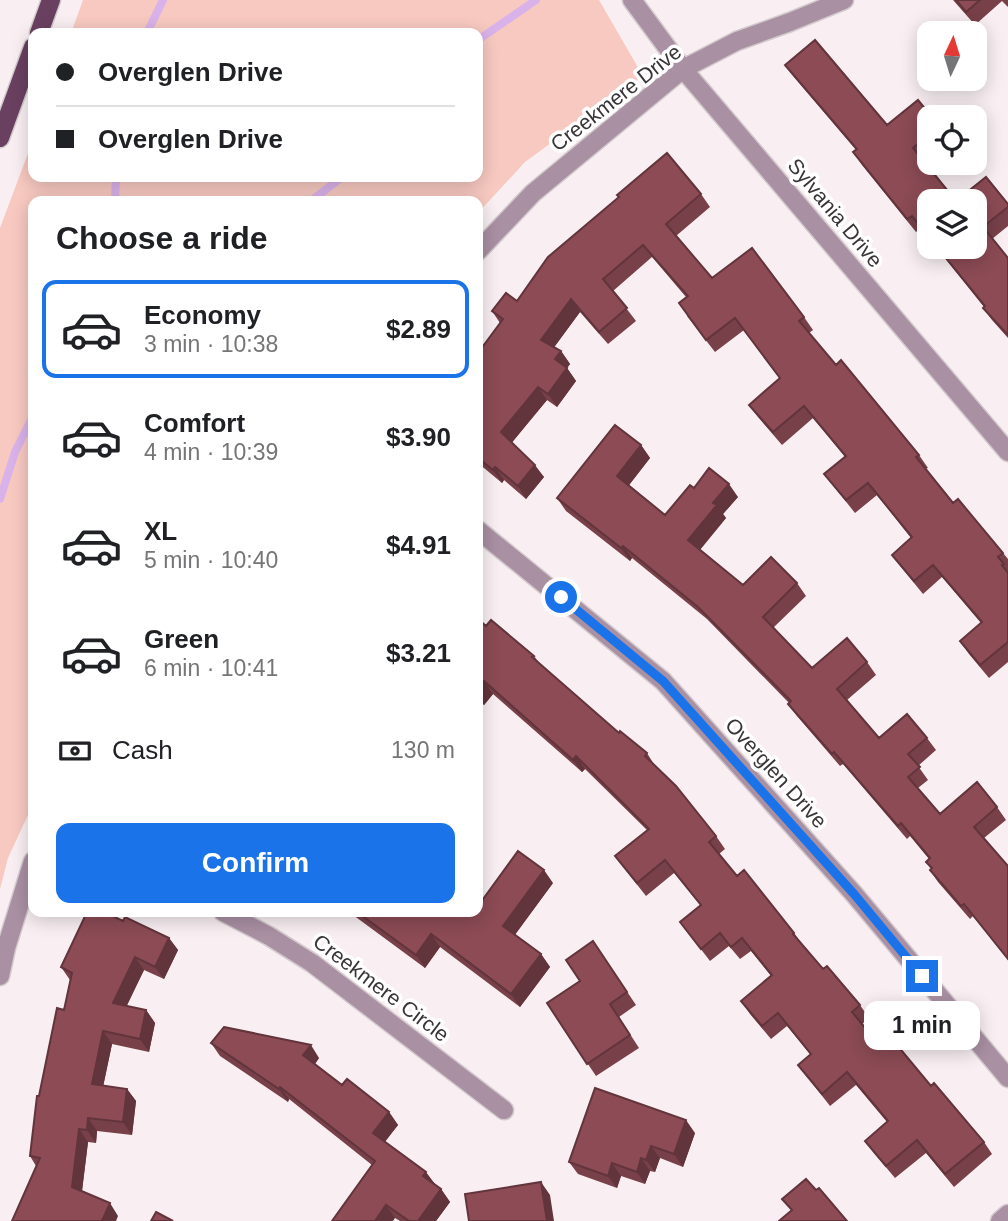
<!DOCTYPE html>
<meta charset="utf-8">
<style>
body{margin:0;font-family:Arial,sans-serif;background:#f2f2f2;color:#202124;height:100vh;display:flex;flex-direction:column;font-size:26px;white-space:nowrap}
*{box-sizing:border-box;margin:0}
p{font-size:23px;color:#757577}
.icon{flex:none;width:38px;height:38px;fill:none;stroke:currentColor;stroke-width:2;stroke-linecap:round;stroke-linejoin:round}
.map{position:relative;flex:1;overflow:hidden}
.panel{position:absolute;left:28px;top:196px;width:455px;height:721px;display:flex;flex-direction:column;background:#fff;border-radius:14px;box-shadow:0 4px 18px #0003}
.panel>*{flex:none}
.banner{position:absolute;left:28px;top:28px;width:455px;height:154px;border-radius:14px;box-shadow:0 4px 18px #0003;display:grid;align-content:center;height:154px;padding:0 28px;background:#fff}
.needle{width:46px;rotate:4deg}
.fabs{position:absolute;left:917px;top:21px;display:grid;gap:14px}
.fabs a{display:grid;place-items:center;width:70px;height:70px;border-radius:14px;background:#fff;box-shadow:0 4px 18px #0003;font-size:35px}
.end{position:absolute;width:32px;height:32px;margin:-16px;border:9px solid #1a73e8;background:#fff;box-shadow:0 0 0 4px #fff}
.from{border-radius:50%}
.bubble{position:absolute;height:49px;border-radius:14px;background:#fff;box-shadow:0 4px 18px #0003;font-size:23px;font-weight:800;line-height:49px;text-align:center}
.banner b{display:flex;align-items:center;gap:24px;height:66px;font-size:26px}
.banner b+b{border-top:2px solid #e0e0e0}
.banner i{width:18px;height:18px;background:#202124}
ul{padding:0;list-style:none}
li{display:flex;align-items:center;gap:21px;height:98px;margin:0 14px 10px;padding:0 14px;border:4px solid transparent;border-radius:14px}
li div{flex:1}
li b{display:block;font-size:26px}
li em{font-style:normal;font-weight:800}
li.selected{border-color:#1a73e8}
li>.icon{width:63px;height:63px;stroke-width:1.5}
h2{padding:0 28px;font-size:32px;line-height:84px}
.pay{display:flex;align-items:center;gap:18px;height:77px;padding:0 28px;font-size:26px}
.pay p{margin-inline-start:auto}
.action{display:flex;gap:14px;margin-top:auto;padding:14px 28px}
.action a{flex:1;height:80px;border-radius:14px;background:#1a73e8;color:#fff;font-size:28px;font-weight:800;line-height:80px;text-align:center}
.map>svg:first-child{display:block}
</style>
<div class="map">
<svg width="1008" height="1221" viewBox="0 0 1008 1221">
<rect width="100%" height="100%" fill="#f9eff3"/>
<path fill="#f7c9c1" d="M83,0H599L643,76L525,162L478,213V201H33V804L8,858L0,889V228L33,140V177H478V33H71Z"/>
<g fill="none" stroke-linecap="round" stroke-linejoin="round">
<path stroke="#dab2ea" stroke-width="8" d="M147,33L163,0
M478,40L536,0
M115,201L116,177
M311,201L342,177
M0,499L15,452L33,416"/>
<g stroke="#d3cacd" stroke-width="21">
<path id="minor" d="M632,0L683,69L1008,452
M478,251L533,193L683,69L737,41L790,22L844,0
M478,530L663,681L854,894L1008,1078
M223,912L269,936L312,963L504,1110
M0,976L6,948L33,861
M1000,1221L1008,1214"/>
</g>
<g stroke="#d3cacd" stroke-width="21">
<path id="major" d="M39,33L51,0
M0,138L33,47"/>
</g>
<use href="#minor" stroke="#a990a3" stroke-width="18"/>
<use href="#major" stroke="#6a4061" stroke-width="18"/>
</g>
<path fill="#784049" d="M953,0H1008V7L1002,1L975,25Z
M785,65L887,125L929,117V155L923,160L956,201L1008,204V226L992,239L1008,258V338L992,320L983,308L984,307L936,247H975L929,201V239L921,228L916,232L862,165L853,152L856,150L794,77Z
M701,194L710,207L676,236L712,278L804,317L813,330L809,333L836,365L919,455L928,468L925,469L953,503L1003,553L1008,559V662L989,678L969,654L960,641L981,623L942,577L923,594L901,567L892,555L911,538L877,495L855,513L824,474L845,457L813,418L782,445L758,417L749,405L780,379L744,330L715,352L687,316L686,297L652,257L613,291L636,321L608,344L580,312L554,347L561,351L570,364L567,368L576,381L557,407L547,400L512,442L544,477L526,499L504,480L502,483L478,463V353L500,323L492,311L517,301Z
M641,445L650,458L629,485L665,515L694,488L738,497L723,514L726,518L700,550L743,585L797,583L806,596L773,628L812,668L867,662L876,675L847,700L879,738H927L936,750L918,766L928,780L918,788L940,814L997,807L1006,820L984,838L1008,866V960L973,916L970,919L938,882L930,870L931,869L926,862L929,859L910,836L907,839L843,764L840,766L797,716L788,704L789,703L707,619L632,558L630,561L566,511L557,498Z
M478,619L486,626L534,656L540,664L619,733L647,753L655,766L716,836L725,849L719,854L737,876L794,933L802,944L823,969L860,1005L869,1018L862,1024L882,1048L931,1086L984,1142L992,1154L954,1187L926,1153L895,1178L874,1153L865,1141L887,1122L856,1085L830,1106L798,1065L811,1055L787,1026L771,1039L750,1014L741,1001L771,976L751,951L740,959L729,946L710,961L680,922L700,905L674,873L646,896L624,868L615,856L647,830L585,769L582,772L493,694L484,705L478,700Z
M553,883L515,934L541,954L550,967L520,1007L440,947L425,968L349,912H478Z
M123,921L169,938L178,950L164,979L144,970L126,1006L146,1010L155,1023L149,1052L112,1044L103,1086L127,1089L136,1101L132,1135L97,1131L96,1143L88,1142L82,1191L118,1216L36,1166L30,1156L39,1096L64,1010L70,980L61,967Z
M593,941L636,1005L619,1017L639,1048L596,1076L547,1003L580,981Z
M211,1043L319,1058L315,1064L342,1085L389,1112L398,1125L385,1142L441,1189L450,1202L436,1221H400L395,1218L332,1221L372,1165L289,1099L288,1102L220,1056Z
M695,1133L683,1167L660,1158L655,1172L650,1171L645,1184L621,1176L617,1188L578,1174L569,1162Z"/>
<path fill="#62343c" d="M571,299L580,312L550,353L541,340Z
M561,351L570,364L567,368L576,381L557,407L548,394L555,359Z
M538,387L547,400L510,445L501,432Z
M641,445L650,458L626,489L617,476Z
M535,465L544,477L526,499L518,486Z
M495,467L504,480L502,483L493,470Z
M729,484L738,497L723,514L726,518L697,553L688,540L713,503Z
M623,546L632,558L630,561L621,548Z
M484,681L493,694L484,705L478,696V690Z
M576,756L585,769L582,772L573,760Z
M544,870L553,883L512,939L503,926Z
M431,934L440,947L425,968L416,955Z
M169,938L178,950L164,979L155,967Z
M541,954L550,967L520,1007L511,994Z
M135,957L144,970L122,1016L113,1003Z
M146,1010L155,1023L149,1052L140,1039Z
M103,1031L112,1044L101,1097L92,1084Z
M311,1045L319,1058L312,1068L303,1055Z
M280,1087L289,1099L288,1102L279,1089Z
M127,1089L136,1101L132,1135L123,1122Z
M389,1112L398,1125L381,1146L373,1133Z
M88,1118L97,1131L96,1143L87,1130Z
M686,1120L695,1133L683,1167L674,1154Z
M79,1129L88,1142L81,1199L72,1187Z
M651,1146L660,1158L655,1172L646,1160Z
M641,1158L650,1171L645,1184L637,1172Z
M612,1163L621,1176L617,1188L608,1176Z
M426,1172L435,1184L432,1189L423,1176Z
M541,1182L550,1195L554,1221H547Z
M441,1189L450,1202L436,1221H418Z
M110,1203L118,1216L116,1221H102Z
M386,1205L395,1218L393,1221H375Z"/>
<path fill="#8c4b55" stroke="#62343c" stroke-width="2" d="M956,0H980L966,12Z
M815,40L887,125L918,100L932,117H929V135L913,148L956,201L986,177L1008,204V207L983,227L1008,258V335L983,308L985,306L937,247H975V201H929V237L912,216L907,219L853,152L857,149L785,65Z
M667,153L701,194L666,224L712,278L752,248L804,317L799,321L836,365L841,360L919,455L916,457L953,503L958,499L1003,553L998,557L1004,564L1002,565L1008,573V642L980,665L960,641L982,622L933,565L914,581L892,555L912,537L868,483L846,500L824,474L846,456L804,406L773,432L749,405L780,378L735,318L706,340L679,303L688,296L643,245L603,279L627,308L599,332L571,299L541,340L561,351L555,359L567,368L548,394L538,387L501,432L535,465L518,486L495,467L493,470L478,458V353L503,319L492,311L506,293L517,301L548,257L619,197L617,195Z
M615,425L641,445L617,476L665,515L690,485L694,488L709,468L729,484L713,503L717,505L688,540L743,585L771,557L797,583L763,617L812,668L847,638L867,662L837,689L879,738L907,714L927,738L908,754L920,767L908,777L940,814L977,782L997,807L974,827L1008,866V959L964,904L961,906L930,870L932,868L926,862L930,858L901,823L898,826L834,752L832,754L788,704L791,701L698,607L623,546L621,548L557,498Z
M478,619L486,626L491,620L534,656L532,657L619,733L620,731L647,753L645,756L676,786L716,836L709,842L737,876L744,870L794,933L793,934L823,969L827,966L860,1005L852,1012L882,1048L892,1039L931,1086L934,1083L984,1142L945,1174L917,1140L886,1166L865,1141L888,1121L847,1072L822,1094L798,1065L811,1054L778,1013L762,1026L741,1001L772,975L742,938L731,947L720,933L701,949L680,922L701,905L665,860L637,883L615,856L649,829L576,756L573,760L484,681L478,690Z
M518,851L544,870L503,926L541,954L511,994L431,934L416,955L357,912H478V906Z
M87,912H104L123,921L125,917L169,938L155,967L135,957L113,1003L146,1010L140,1039L103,1031L92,1084L127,1089L123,1122L88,1118L87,1130L79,1129L72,1187L110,1203L102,1221H12L40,1158L30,1156L37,1096H39L57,1008L64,1010L72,973L61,967Z
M593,941L627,992L610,1004L630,1035L587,1064L547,1003L580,981L566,960Z
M224,1027L311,1045L303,1055L342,1085L347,1079L389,1112L373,1133L426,1172L423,1176L441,1189L418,1221H409L386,1205L375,1221H332L375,1161L280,1087L279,1089L211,1043Z
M595,1088L686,1120L674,1154L651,1146L646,1160L641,1158L637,1172L612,1163L608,1176L569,1162Z
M806,1179L816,1190L819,1188L847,1221H779L792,1210L782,1199Z
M541,1182L547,1221H469L465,1194Z
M156,1212L173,1221H151Z"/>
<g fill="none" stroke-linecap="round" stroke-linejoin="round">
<path stroke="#1a73e8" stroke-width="9" d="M561,597L663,681L854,894L922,976"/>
</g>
<g text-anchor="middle" stroke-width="7" stroke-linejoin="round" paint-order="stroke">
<g font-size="21" fill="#393537" stroke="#fff">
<text transform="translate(616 98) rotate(-38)" y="7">Creekmere Drive</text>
<text transform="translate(835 213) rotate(50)" y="7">Sylvania Drive</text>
<text transform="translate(776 773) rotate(48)" y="7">Overglen Drive</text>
<text transform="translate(381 988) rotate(37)" y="7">Creekmere Circle</text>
</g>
</g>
</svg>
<div class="fabs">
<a><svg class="needle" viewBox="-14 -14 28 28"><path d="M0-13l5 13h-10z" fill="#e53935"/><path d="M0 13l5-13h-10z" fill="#757577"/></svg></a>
<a><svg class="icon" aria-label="locate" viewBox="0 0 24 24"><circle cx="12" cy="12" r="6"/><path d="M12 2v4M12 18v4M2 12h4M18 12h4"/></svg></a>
<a><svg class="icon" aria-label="layers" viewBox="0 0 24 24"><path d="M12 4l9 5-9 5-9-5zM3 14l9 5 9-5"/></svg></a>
</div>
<i class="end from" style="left:561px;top:597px"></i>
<i class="end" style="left:922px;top:976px"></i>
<div class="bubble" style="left:864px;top:1001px;width:116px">1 min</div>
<div class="banner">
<b><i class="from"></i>Overglen Drive</b>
<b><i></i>Overglen Drive</b>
</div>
<section class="panel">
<h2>Choose a ride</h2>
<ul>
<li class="selected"><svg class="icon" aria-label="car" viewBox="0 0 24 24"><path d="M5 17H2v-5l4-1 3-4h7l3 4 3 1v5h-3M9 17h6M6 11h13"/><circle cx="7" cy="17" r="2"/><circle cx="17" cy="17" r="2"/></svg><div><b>Economy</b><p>3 min · 10:38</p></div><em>$2.89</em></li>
<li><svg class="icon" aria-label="car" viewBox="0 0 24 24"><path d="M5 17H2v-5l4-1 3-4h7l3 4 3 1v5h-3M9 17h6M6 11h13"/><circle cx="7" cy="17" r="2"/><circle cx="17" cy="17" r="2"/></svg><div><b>Comfort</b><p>4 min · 10:39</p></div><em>$3.90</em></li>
<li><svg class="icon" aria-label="car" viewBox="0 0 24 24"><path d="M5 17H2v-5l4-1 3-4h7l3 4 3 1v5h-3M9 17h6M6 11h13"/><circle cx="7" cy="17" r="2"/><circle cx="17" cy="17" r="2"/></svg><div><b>XL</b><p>5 min · 10:40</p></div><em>$4.91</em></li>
<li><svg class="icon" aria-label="car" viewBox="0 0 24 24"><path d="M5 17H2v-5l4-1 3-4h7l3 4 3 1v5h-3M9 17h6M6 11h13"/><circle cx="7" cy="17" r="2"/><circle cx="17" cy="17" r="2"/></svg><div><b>Green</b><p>6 min · 10:41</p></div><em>$3.21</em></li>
</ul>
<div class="pay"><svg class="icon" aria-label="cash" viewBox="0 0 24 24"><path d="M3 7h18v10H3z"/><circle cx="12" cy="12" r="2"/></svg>Cash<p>130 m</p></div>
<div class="action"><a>Confirm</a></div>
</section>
</div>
